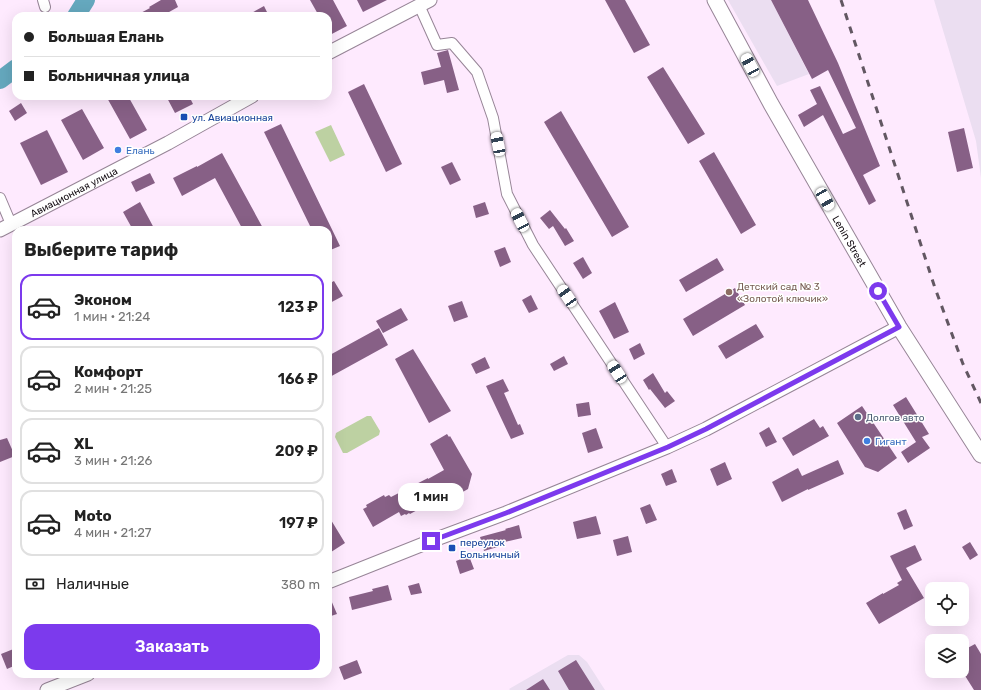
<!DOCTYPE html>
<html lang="ru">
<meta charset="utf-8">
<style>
body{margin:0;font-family:Rubik,sans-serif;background:#f2f2f2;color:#222;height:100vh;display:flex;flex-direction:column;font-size:15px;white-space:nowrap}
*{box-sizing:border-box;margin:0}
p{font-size:13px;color:#767676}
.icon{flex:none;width:22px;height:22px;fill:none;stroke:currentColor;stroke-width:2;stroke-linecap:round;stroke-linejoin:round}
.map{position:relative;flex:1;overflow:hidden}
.panel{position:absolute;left:12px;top:226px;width:320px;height:452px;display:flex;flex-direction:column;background:#fff;border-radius:12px;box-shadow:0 4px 16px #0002}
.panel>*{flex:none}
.hud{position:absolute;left:12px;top:12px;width:320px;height:88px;border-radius:12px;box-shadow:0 4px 16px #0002;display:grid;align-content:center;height:88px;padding:0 12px;background:#fff}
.fabs{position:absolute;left:925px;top:582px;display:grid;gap:8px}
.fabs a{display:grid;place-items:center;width:44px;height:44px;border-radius:8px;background:#fff;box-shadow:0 4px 16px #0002;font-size:20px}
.end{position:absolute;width:18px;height:18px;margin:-9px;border:5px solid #7c3aed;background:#fff;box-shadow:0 0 0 2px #fff}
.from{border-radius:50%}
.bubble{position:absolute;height:28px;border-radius:12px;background:#fff;box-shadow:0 4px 16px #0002;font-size:13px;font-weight:600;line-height:28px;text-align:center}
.car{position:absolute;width:12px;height:24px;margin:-12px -6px;border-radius:5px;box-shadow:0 0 3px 1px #0007;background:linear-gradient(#fff 24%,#345 0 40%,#fff 0 76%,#345 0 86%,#fff 0)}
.hud b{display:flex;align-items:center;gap:14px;height:38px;font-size:15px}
.hud b+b{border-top:1px solid #e0e0e0}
.hud i{width:10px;height:10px;background:#222}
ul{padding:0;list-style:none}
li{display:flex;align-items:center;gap:12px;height:66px;margin:0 8px 6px;padding:0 4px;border:2px solid #e0e0e0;border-radius:12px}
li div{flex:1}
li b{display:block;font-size:15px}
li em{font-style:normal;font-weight:600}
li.on{border-color:#7c3aed}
li>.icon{width:36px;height:36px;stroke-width:1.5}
h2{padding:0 12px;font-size:18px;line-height:48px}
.pay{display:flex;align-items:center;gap:10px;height:44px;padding:0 12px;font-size:15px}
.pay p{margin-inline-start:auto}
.button{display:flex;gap:8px;margin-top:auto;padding:8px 12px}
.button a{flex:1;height:46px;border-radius:12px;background:#7c3aed;color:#fff;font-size:16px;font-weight:600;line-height:46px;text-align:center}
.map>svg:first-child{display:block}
</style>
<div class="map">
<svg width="981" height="690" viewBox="0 0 981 690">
<rect width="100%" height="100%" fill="#feeafe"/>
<path fill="#ebdef1" d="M728,0H771L809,74L777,86Z
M934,0H981V178L976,141Z
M568,655H579L587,662L605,690H510L509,689Z"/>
<path fill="#bdd1a2" d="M331,125L345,155L330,162L315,132Z
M367,416H371L380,431L379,435L347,453H343L335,437L336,433Z"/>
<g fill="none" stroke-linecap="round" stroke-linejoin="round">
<path stroke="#65a8be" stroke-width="18" d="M76,16L86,0
M0,80L16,68"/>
</g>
<path fill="#876086" d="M161,0H175L178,7L162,16H135L150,8L149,7Z
M310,0H333L347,26L328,36V16H319Z
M357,0H387L363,12Z
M605,0H625L650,45L634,53Z
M771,0H808L838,63L880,166L863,175L876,201L869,205L823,115L804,127L798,115L817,104L810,90L820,86L843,134L856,128L828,70L812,79Z
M264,6L269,16H246Z
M448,50L459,90L447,93L444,80L424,85L421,72L441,67L437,53Z
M663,67L705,134L688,144L647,77Z
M364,84L402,164L386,172L348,92Z
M106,96H128L147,130L130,139Z
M166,96H189L193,104L175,113Z
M21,103L27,113L15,121L9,111Z
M82,109L104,148L83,160L61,120Z
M561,111L629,227L612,237L544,122Z
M281,124L340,246L328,251V230H312L264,132Z
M964,128L973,168L957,172L948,132Z
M47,130L68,172L41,185L20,143Z
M714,152L756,225L741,234L699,161Z
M222,153L264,230H243L215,178L182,196L173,178L197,166V167Z
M452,162L461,180L450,185L441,167Z
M150,173L155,183L136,192L131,182Z
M140,202L155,230H133L123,212Z
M485,202L489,214L476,218L473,206Z
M550,210L565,229L566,228L574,241L565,246L553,226L549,229L540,218Z
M505,247L511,262L500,267L494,251Z
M583,257L592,273L583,279L573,263Z
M717,258L724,270L686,292L679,280Z
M334,281L343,296L328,304V284Z
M735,288L745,305L693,336L683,319Z
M531,295L538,309L529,313L522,300Z
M462,301L468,317L454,322L448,306Z
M615,302L629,332L614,339L599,311Z
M401,308L408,320L383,333L376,321Z
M756,324L764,337L726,359L718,346Z
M379,328L388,345L328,378V356Z
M640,343L645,354L634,360L629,349Z
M413,349L451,411L429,423L395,359Z
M564,356L568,364L554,371L550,364Z
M485,357L490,368L476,374L471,364Z
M653,373L665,393L667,391L675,401L665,408L650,389L649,390L643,380Z
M503,379L509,391L504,393L518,425L520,424L524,434L511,439L486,386Z
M906,397L929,434L922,437L930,448L908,463L901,452L916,442L893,405Z
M589,402L591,415L578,417L576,404Z
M862,406L897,458L878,472L865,467L837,423Z
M814,419L820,428L823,426L829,436L793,456L782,438Z
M769,427L777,442L766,447L759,433Z
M596,428L603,448L588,453L582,433Z
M447,434L449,437L450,436L472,474L468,489L454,497V495L445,500L443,496L410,514L409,513L406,515L405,514L401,516L399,512L373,527L363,509L367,507L366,505L384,495L385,497L389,495L391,497L428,478V479L444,470L430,444Z
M7,438L15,456L0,462V440Z
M838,460L844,474L808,490V489L782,502L772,482L798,468L802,476Z
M725,462L732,479L717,486L710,469Z
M672,469L677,482L666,486L661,474Z
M650,504L657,520L646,524L640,508Z
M906,509L913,526L904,530L897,513Z
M328,515L345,543L328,554Z
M596,516L601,534L577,539L573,522Z
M519,525L522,538L500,543L501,546L484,551L480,537L506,530L505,529Z
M628,536L632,552L617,556L613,540Z
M970,542L978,555L970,560L962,547Z
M915,545L922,560L906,568L924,598L879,624L866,603L883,593V594L899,585L897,583L902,580L890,556Z
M469,556L474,569L460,574L456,561Z
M419,583L422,593L411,595L408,586Z
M388,585L392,600L352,610L349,597L373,591L372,589Z
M328,593L337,614L328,617Z
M975,644L981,654V690H974L962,671V651Z
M16,648V665L7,669L1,654Z
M357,660L362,673L344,680L339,667Z
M576,660L595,690H569L558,671Z
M543,679L550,690H526Z"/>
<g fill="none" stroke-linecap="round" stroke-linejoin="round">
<g stroke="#978597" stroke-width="12">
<path id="minor" d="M43,0L45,7
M419,5L437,45L452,43L477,72L493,118L507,194L533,245L667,447
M0,198L11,224"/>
</g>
<g stroke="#978597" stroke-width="15">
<g id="tertiary">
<path d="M328,53L430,0"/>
<path id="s1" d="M0,230L168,143L252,96"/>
<path d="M328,582L431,541L506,513L667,447L706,429L899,327"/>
<path d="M47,690L88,674"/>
</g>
</g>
<g stroke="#978597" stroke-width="17">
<g id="secondary">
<path id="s2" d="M715,0L771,104L899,327L981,455"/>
</g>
</g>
<use href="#minor" stroke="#fff" stroke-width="10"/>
<use href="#tertiary" stroke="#fff" stroke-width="13"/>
<use href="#secondary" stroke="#fff" stroke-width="15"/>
<path stroke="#625762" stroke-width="3" stroke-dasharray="7 7" stroke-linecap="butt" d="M841,0L935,288L963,364L981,403"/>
</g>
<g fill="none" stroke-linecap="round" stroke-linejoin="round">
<path stroke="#7c3aed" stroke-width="5" d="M431,541L506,513L668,447L706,429L899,327L878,291"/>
</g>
<g fill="#1a4fb4" stroke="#fff" stroke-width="1.5">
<rect x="180" y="113" width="8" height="8" rx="2"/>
<rect x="448" y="544" width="8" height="8" rx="2"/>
</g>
<g fill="#3f7fe0" stroke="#fff" stroke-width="1.5">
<circle cx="118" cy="150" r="4"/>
<circle cx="867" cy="441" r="4"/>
</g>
<circle fill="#8d6e63" stroke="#fff" stroke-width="1.5" cx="729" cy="292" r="4"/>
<circle fill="#5c6f8a" stroke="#fff" stroke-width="1.5" cx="858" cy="417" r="4"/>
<g text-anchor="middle" stroke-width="3" stroke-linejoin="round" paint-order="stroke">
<g font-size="10" fill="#164399" stroke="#fff" text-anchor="start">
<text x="192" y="121">ул. Авиационная</text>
<text x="460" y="546">переулок<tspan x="460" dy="12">Больничный</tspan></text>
</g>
<g font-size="10" fill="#366cbe" stroke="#fff" text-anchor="start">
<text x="126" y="154">Елань</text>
<text x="875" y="445">Гигант</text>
</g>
<g font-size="10" fill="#110a10" stroke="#fff">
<text dy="4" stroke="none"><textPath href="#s1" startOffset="83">Авиационная улица</textPath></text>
<text dy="4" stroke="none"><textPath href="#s2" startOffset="276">Lenin Street</textPath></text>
</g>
<g font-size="10" fill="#785e54" stroke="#fff" text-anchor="start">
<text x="737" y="290">Детский сад № 3<tspan x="737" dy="12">«Золотой ключик»</tspan></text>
</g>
<g font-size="10" fill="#4e5e75" stroke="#fff" text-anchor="start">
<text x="866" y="421">Долгов авто</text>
</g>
</g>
</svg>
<div class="fabs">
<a><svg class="icon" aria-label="locate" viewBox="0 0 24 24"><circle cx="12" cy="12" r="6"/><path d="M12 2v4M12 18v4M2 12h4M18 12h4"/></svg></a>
<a><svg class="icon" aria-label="layers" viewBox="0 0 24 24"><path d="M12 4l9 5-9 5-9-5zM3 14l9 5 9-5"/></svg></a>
</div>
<i class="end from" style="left:878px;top:291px"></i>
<i class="end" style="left:431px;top:541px"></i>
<div class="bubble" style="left:398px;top:483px;width:66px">1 мин</div>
<i class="car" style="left:750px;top:65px;rotate:332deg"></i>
<i class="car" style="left:498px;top:144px;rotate:349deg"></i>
<i class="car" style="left:825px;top:199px;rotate:150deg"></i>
<i class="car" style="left:520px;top:220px;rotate:333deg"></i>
<i class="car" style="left:567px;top:296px;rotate:326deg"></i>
<i class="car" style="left:617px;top:372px;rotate:327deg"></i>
<div class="hud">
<b><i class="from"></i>Большая Елань</b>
<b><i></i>Больничная улица</b>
</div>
<section class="panel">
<h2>Выберите тариф</h2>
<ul>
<li class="on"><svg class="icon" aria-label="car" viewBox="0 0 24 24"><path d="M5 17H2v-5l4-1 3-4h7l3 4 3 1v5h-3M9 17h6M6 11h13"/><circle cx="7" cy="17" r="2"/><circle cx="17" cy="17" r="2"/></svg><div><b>Эконом</b><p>1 мин · 21:24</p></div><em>123 ₽</em></li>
<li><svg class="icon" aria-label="car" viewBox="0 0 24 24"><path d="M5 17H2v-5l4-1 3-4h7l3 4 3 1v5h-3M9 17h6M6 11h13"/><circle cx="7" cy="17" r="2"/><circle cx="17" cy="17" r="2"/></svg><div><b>Комфорт</b><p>2 мин · 21:25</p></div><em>166 ₽</em></li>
<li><svg class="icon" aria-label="car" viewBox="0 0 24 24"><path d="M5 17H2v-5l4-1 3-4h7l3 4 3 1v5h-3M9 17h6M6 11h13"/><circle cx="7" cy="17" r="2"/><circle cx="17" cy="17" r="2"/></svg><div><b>XL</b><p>3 мин · 21:26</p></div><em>209 ₽</em></li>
<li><svg class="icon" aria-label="car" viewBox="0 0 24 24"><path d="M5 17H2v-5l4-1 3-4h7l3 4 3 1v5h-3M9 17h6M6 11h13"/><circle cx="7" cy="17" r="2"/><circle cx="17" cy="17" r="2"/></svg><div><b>Moto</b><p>4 мин · 21:27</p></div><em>197 ₽</em></li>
</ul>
<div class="pay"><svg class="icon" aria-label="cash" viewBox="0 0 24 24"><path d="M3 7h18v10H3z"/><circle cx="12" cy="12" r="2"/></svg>Наличные<p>380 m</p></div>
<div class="button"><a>Заказать</a></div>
</section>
</div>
